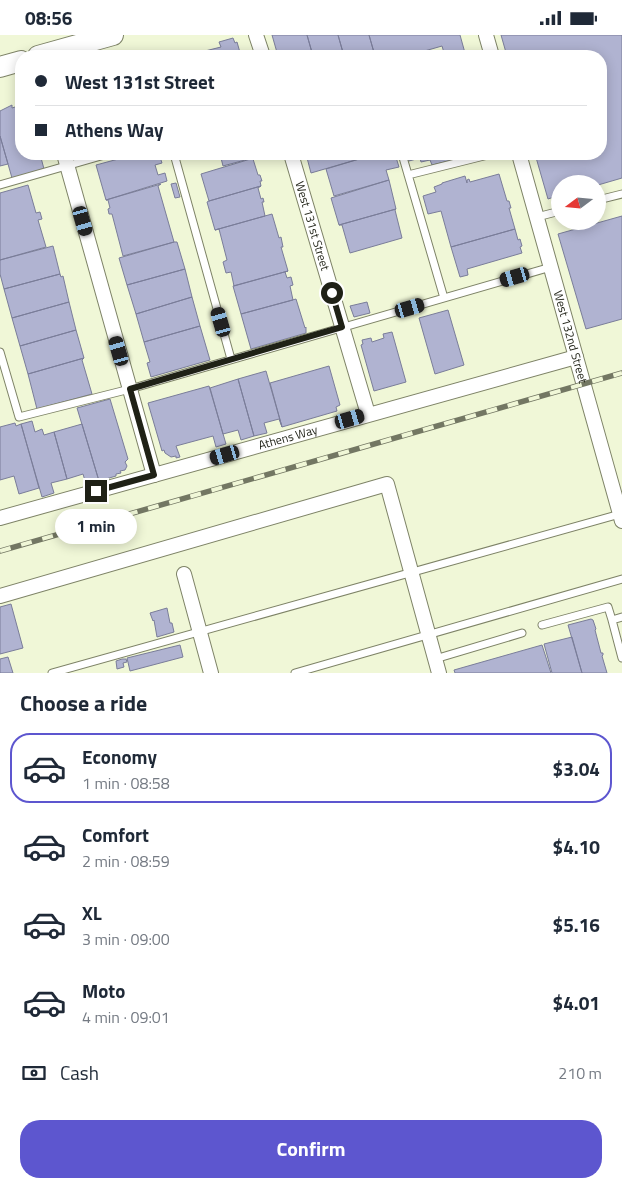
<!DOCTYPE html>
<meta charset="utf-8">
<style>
body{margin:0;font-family:"Titillium Web",sans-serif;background:#f6f6f7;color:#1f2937;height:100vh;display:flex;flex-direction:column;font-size:19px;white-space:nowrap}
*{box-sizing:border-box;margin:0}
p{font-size:16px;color:#747a83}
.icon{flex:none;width:28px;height:28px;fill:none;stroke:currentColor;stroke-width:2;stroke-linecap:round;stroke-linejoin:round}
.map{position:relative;height:638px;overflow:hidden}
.side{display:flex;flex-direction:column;background:#fff;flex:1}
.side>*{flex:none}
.hud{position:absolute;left:15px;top:15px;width:592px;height:110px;border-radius:20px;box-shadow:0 2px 12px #0003;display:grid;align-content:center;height:110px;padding:0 20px;background:#fff}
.needle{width:32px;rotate:254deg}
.controls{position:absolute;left:551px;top:140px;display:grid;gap:10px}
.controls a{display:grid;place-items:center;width:55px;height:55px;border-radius:50%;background:#fff;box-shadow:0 2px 12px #0003;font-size:25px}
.end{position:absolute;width:22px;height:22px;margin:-11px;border:6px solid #1f2116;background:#fff;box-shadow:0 0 0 2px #fff}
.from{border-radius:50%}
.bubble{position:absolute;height:35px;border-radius:18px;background:#fff;box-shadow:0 2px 12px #0003;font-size:16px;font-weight:700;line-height:35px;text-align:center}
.car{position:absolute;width:15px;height:30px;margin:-15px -8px;border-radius:6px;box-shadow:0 0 4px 1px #0007;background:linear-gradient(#222 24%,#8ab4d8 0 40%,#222 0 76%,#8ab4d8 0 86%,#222 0)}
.hud b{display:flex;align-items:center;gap:18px;height:48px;font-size:19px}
.hud b+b{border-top:1px solid #e0e1e3}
.hud i{width:12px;height:12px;background:#1f2937}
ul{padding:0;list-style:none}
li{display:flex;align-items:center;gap:15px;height:70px;margin:0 10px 8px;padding:0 10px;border:2px solid transparent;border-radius:20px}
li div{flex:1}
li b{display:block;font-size:19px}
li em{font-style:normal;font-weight:700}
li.selected{border-color:#5d56cf}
li>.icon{width:45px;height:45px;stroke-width:1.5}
h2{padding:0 20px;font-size:22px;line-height:60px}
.pay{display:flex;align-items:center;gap:12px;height:55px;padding:0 20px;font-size:19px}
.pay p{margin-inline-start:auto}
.button{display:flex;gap:10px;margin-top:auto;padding:10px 20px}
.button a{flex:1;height:58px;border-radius:20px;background:#5d56cf;color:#fff;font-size:20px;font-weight:700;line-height:58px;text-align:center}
.status{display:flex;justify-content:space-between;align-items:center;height:35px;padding:0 25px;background:#fff;direction:ltr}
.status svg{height:14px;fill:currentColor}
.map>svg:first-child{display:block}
</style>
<div class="status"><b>08:56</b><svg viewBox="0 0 49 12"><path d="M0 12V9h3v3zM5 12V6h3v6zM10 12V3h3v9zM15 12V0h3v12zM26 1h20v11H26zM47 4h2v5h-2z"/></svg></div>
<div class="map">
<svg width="622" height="638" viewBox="0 0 622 638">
<rect width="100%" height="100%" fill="#f0f7d7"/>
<path fill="#b0b3d1" stroke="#7a7d99" d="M272,0H307L313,21H278Z
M307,0H338L344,21H313Z
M338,0H369L375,21H344Z
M369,0H460L465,18L454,21H445L442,11L407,21H375Z
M501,0H622V143L598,150L560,149V160L548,164L535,119H601V21H507Z
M233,3L235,8L237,7L241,21H207L205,16L221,12L219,7Z
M12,70V73L21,70V119H40L44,134L12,143L0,101V76Z
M0,101L8,129L0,131Z
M137,119H159L162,128L155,130L158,140L165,138L167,146L106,165L96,130Z
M220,119H267L223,131Z
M267,119L253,124L258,140H260L262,146H260L261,151L209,166L201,139Z
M306,119H376L311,138Z
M376,119H395L399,132L386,135L389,145L334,161L326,134Z
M407,119H451L452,125L432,130L430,125L421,127L420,123L409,126Z
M499,139L507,166H509L511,173H509L515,194L451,212L441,176L428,179L423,161L436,157L434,152L442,149V148L465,141L467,148V145L469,144L470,147Z
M389,145L396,174L339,190L331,163Z
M176,148L180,162L175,163L171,149Z
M161,149L158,151L174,207L123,221L112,179H109L108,174L110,173L108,165H106Z
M28,150L36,178L40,177L42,184L38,185L46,212L0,225V158Z
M261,151L258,153L261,164L263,163L264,167H262L265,181L215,195L207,167L209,166Z
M396,174L395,175L402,203L350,218L342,190H339Z
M272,179L279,203L281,202L283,212H281L288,236L234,251L231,237L226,238L223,227L227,225L219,194L215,195Z
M622,181V284L586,294L558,199Z
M515,194L518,205L520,204L522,211L520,212L522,218L467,234L468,240L460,242L451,212Z
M174,207H177L185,234L127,250L119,223Z
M53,211L60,239L4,254L0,239V225Z
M185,234L192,262L136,279L127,250Z
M288,236L285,237L287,243L291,242L293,250L290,251L293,265L241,279L233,251Z
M60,239L61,242L63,241L69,267L12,283L4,254Z
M192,262L200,291L144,307L136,279Z
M296,264L305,293L306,292V298L251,314L241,279Z
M69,267L76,295L20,311L12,283Z
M367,267L370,278L354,282L350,271Z
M448,275L464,330L435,339L419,283Z
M200,291L210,325L151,342L147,328L150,327L144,307Z
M76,295L84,323L28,339L20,311Z
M392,297L406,347L374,356L361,310L363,309L362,305L371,303L372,307L384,303L383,299Z
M84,323L82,325L92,359L37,374L28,339Z
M329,331L340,370L336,372L337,376L282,392L270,348Z
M266,336L282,392L279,384L264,388L267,398L254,401L238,344Z
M238,344L254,401L241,405L238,395L223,399L210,353Z
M209,351L226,409L216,412L213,401L176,411L180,422L176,423V421L171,422L165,418L164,415L162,416L148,368Z
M110,364L128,424L125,427L127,431L125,435L120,436L121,438L116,439V441L99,446L77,373Z
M32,386L35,397L42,394L44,400L54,397L67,444L51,448L54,458L42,462L21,389Z
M15,388L16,391L21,389L39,453L19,459L14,441L0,445V392Z
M82,389L99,446L86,449L83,439L67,444L54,397Z
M11,569L23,613L0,619V572Z
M167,573L170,588H172L174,597L157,602L154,585L153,586L150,578Z
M591,584L593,585L596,594L595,595L601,618H603V620L602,621L607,638H582L568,590Z
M572,602L582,638H552L544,609Z
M180,610L183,622L130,636L127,623Z
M542,610L551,638H455L454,635Z
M8,622L13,638H0V624Z
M122,624H126L127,627L123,628L124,632L117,634L116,626Z"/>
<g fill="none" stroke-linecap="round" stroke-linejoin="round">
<g stroke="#7e8367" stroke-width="9">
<path id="service" d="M476,21L491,18
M174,119L231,324
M402,119L444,263
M408,140L492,119
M0,150L108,119
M598,165L622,159
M537,182L560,176
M0,317L19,382L130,354L551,232
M622,582L612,585L622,623
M542,590L608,572L612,585
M435,624L522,598
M52,638L620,479
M295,638L622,544"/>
</g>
<g stroke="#7e8367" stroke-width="16">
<g id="minor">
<path d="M256,0L263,21"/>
<path d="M486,0L492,21"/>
<path d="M64,119L154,440"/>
<path id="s1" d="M291,119L368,379"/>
<path id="s2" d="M519,119L622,486"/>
<path id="s3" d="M0,483L576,322"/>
<path d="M184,539L211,638"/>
<path d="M0,561L387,449L439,638"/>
</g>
</g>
<g stroke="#7e8367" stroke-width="22">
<path id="secondary" d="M38,21L113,0
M0,32L21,26"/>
</g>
<use href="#service" stroke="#fff" stroke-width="7"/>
<use href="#minor" stroke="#fff" stroke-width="14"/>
<use href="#secondary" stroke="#fff" stroke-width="20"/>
<g stroke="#737763" stroke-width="5.5">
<path id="rail" d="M0,516L622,338"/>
</g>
<use href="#rail" stroke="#f0f7d7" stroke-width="4" stroke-dasharray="11" stroke-linecap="butt"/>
</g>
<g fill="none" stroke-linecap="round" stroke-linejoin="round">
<path stroke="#1f2116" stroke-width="6" d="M96,456L154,440L130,354L342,292L332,258"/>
</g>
<g text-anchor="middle" stroke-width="4" stroke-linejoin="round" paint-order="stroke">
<g font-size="12" fill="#1f2116" stroke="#f0f7d7">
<text dy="4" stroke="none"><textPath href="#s1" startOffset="75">West 131st Street</textPath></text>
<text dy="4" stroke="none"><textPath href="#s2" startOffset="190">West 132nd Street</textPath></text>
<text dy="4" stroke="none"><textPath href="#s3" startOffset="299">Athens Way</textPath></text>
</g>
</g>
</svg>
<div class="controls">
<a><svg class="needle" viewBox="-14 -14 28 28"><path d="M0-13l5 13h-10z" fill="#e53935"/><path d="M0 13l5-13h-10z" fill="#747a83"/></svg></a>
</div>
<i class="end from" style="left:332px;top:258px"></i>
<i class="end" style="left:96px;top:456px"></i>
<div class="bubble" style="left:55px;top:474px;width:82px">1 min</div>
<i class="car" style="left:83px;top:186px;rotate:164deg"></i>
<i class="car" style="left:515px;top:242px;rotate:254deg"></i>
<i class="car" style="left:410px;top:273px;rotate:74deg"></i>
<i class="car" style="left:221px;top:287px;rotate:344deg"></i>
<i class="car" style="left:119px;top:316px;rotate:344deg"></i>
<i class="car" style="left:350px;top:384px;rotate:74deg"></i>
<i class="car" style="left:225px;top:420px;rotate:254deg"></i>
<div class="hud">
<b><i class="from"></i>West 131st Street</b>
<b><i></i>Athens Way</b>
</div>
</div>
<section class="side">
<h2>Choose a ride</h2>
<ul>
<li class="selected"><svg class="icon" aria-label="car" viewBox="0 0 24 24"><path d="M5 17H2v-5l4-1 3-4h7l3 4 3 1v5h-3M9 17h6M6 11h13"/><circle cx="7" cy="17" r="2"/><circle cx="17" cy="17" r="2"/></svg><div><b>Economy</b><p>1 min · 08:58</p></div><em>$3.04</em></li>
<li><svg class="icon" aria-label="car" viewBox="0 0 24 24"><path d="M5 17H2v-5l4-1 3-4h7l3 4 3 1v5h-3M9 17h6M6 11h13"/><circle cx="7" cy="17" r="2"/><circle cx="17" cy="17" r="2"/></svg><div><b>Comfort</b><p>2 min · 08:59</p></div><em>$4.10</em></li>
<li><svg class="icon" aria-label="car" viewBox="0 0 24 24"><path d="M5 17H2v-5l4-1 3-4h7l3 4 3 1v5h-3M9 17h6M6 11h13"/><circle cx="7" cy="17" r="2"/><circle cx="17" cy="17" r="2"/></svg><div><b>XL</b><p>3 min · 09:00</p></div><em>$5.16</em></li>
<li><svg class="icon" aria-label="car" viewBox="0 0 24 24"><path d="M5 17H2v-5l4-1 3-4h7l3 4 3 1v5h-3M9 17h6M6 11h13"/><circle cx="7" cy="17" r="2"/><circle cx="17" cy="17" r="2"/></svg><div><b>Moto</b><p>4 min · 09:01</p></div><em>$4.01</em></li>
</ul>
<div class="pay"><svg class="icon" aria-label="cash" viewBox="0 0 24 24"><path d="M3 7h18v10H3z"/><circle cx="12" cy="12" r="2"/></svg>Cash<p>210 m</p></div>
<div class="button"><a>Confirm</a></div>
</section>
